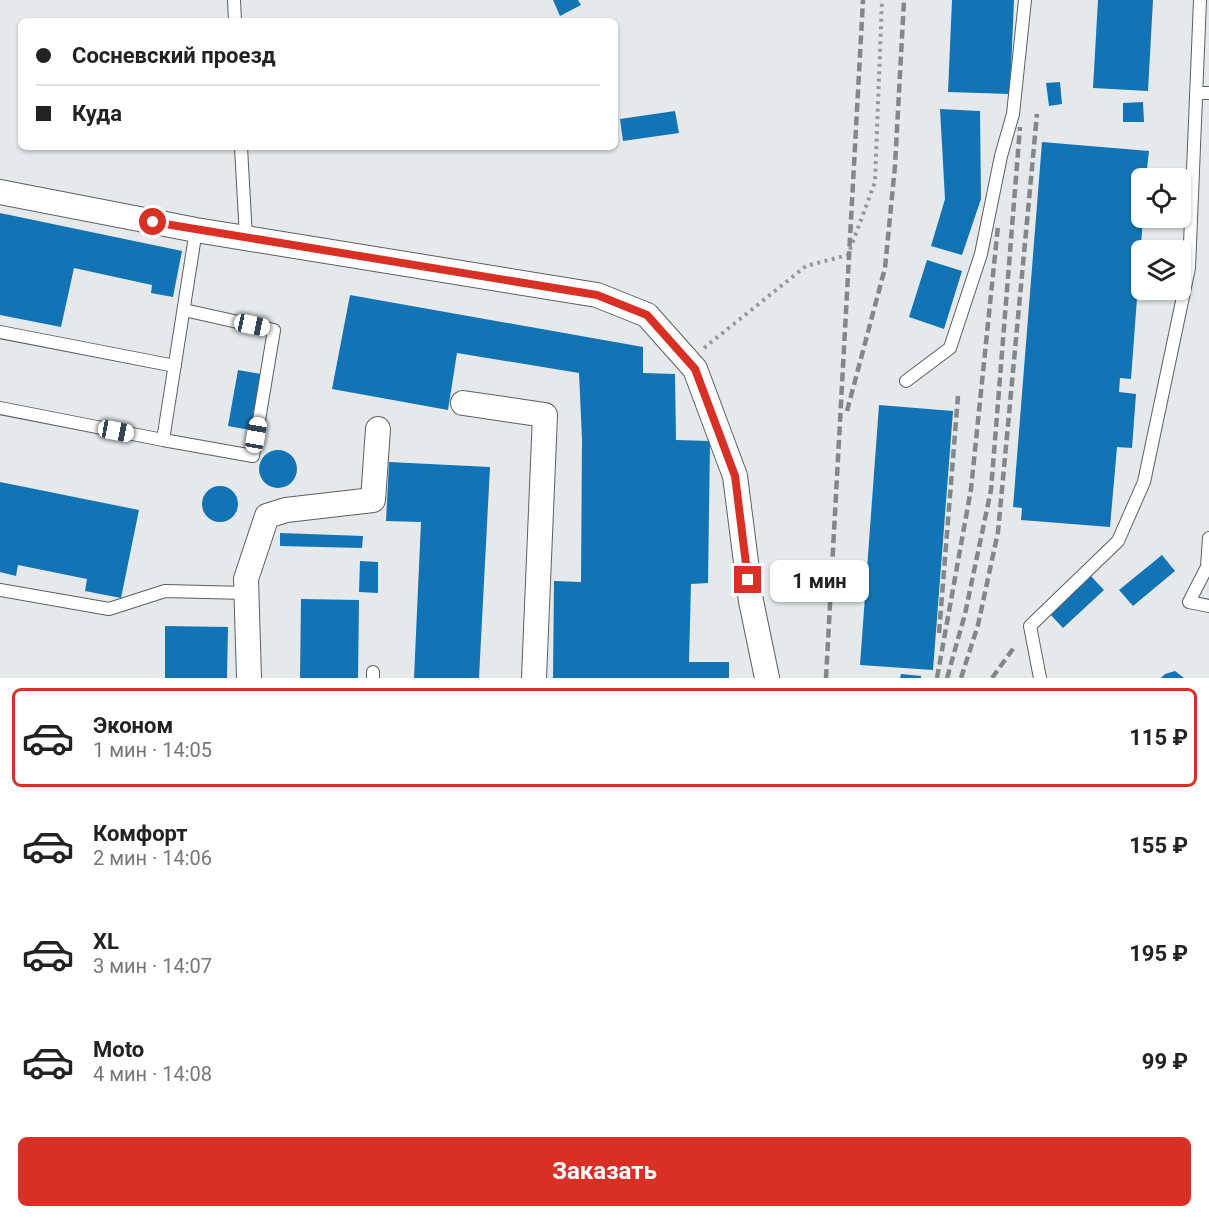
<!DOCTYPE html>
<html lang="ru">
<meta charset="utf-8">
<style>
body{margin:0;font-family:Roboto,sans-serif;background:#f2f2f2;color:#222;height:100vh;display:flex;flex-direction:column;font-size:22px;white-space:nowrap}
*{box-sizing:border-box;margin:0}
p{font-size:20px;color:#767676}
.icon{flex:none;width:33px;height:33px;fill:none;stroke:currentColor;stroke-width:2;stroke-linecap:round;stroke-linejoin:round}
.map{position:relative;height:678px;overflow:hidden}
.drawer{display:flex;flex-direction:column;background:#fff;flex:1}
.drawer>*{flex:none}
.guide{position:absolute;left:18px;top:18px;width:600px;height:132px;border-radius:9px;box-shadow:0 2px 4px #0004;display:grid;align-content:center;height:132px;padding:0 18px;background:#fff}
.fabs{position:absolute;left:1131px;top:168px;display:grid;gap:12px}
.fabs a{display:grid;place-items:center;width:60px;height:60px;border-radius:9px;background:#fff;box-shadow:0 2px 4px #0004;font-size:30px}
.end{position:absolute;width:27px;height:27px;margin:-14px;border:8px solid #d93025;background:#fff;box-shadow:0 0 0 3px #fff}
.from{border-radius:50%}
.bubble{position:absolute;height:42px;border-radius:9px;background:#fff;box-shadow:0 2px 4px #0004;font-size:20px;font-weight:700;line-height:42px;text-align:center}
.car{position:absolute;width:18px;height:36px;margin:-18px -9px;border-radius:8px;box-shadow:0 0 4px 2px #0007;background:linear-gradient(#fff 24%,#345 0 40%,#fff 0 76%,#345 0 86%,#fff 0)}
.guide b{display:flex;align-items:center;gap:21px;height:57px;font-size:22px}
.guide b+b{border-top:2px solid #e0e0e0}
.guide i{width:15px;height:15px;background:#222}
ul{padding:10px 0 0;list-style:none}
li{display:flex;align-items:center;gap:18px;height:99px;margin:0 12px 9px;padding:0 6px;border:3px solid transparent;border-radius:9px}
li div{flex:1}
li b{display:block;font-size:22px}
li em{font-style:normal;font-weight:700}
li.selected{border-color:#d93025}
li>.icon{width:54px;height:54px;stroke-width:1.5}
.primary-button{display:flex;gap:12px;margin-top:auto;padding:12px 18px}
.primary-button a{flex:1;height:69px;border-radius:9px;background:#d93025;color:#fff;font-size:24px;font-weight:700;line-height:69px;text-align:center}
.map>svg:first-child{display:block}
</style>
<div class="map">
<svg width="1209" height="678" viewBox="0 0 1209 678">
<rect width="100%" height="100%" fill="#e5e9ec"/>
<path fill="#1274b4" d="M553,0H578L581,5L560,16Z
M952,0H1014L1010,94L948,92Z
M1098,0H1153L1148,91L1093,88Z
M1060,82L1062,104L1049,106L1046,83Z
M1143,102L1144,122H1123V103Z
M940,109L980,111L981,199L962,255L931,246L945,199Z
M675,111L679,133L623,141L620,119Z
M1042,142L1149,151L1146,178H1142L1143,218L1131,379L1120,378L1119,392L1136,394L1132,448L1117,447L1110,527L1021,520L1022,508L1013,507Z
M0,213L182,251L173,297L151,293L152,285L74,268L61,327L0,315Z
M927,260L962,271L944,329L909,317Z
M350,295L643,347V373L675,374L676,440L710,441L708,583L691,584L689,662H729V678H553L554,581L581,582L582,439L579,373L457,353L448,410L332,389Z
M238,370L261,374L250,430L228,426Z
M879,405L953,411L933,670L860,665Z
M259 469a19 19 0 1 1 38 0a19 19 0 1 1-38 0Z
M389,462L490,467L479,678H414L421,522L386,521Z
M0,482L139,510L121,598L85,591L87,579L18,565L16,576L0,572Z
M202 504a18 18 0 1 1 36 0a18 18 0 1 1-36 0Z
M280,533L363,536L362,548L280,546Z
M1162,555L1175,571L1133,606L1119,590Z
M360,561L378,562V593L359,592Z
M1089,574L1104,590L1063,628L1048,612Z
M301,599L359,600L358,678H300Z
M165,626L228,627L227,678H165Z
M1175,671L1184,678H1161L1165,674Z
M901,674L921,676V678H900Z"/>
<g fill="none" stroke-linecap="round" stroke-linejoin="round">
<g stroke="#5c5f62" stroke-width="14">
<path id="service" d="M234,0L235,21
M1196,93H1209
M241,147L246,238
M184,310L274,330L253,456L163,440L196,230
M0,332L175,366
M906,381L950,348L981,254L1001,156L1013,114L1025,0
M0,408L163,440
M1209,538L1207,567L1209,568
M1207,567L1189,602L1209,606
M0,590L109,609L165,591L246,593
M373,672V678
M1040,678L1030,626L1118,541L1144,482L1189,268L1200,0"/>
</g>
<g stroke="#5c5f62" stroke-width="26">
<path id="minor" d="M0,192L196,230L597,295L647,315L695,369L735,476L751,601L767,678
M463,403L545,415L534,678
M249,678L246,579L267,516L286,510L373,500L378,429"/>
</g>
<path stroke="#979a9d" stroke-width="4" stroke-dasharray="3 4.5" stroke-linecap="butt" d="M704,348L806,266L848,255L875,182L882,0"/>
<use href="#service" stroke="#fff" stroke-width="12"/>
<use href="#minor" stroke="#fff" stroke-width="24"/>
<path stroke="#848789" stroke-width="4.5" stroke-dasharray="9 4.5" stroke-linecap="butt" d="M847,411L885,268L895,166L904,0
M939,633L958,396
M826,678L863,0
M937,678L971,489L998,226
M947,678L965,614L991,490L1020,127
M961,678L978,625L998,532L1037,114
M992,678L1015,646"/>
</g>
<g fill="none" stroke-linecap="round" stroke-linejoin="round">
<path stroke="#d93025" stroke-width="8" d="M153,222L597,295L647,315L695,369L735,476L748,580"/>
</g>
</svg>
<div class="fabs">
<a><svg class="icon" aria-label="locate" viewBox="0 0 24 24"><circle cx="12" cy="12" r="6"/><path d="M12 2v4M12 18v4M2 12h4M18 12h4"/></svg></a>
<a><svg class="icon" aria-label="layers" viewBox="0 0 24 24"><path d="M12 4l9 5-9 5-9-5zM3 14l9 5 9-5"/></svg></a>
</div>
<i class="end from" style="left:153px;top:222px"></i>
<i class="end" style="left:748px;top:580px"></i>
<div class="bubble" style="left:770px;top:560px;width:99px">1 мин</div>
<i class="car" style="left:252px;top:325px;rotate:102deg"></i>
<i class="car" style="left:116px;top:431px;rotate:101deg"></i>
<i class="car" style="left:256px;top:435px;rotate:10deg"></i>
<div class="guide">
<b><i class="from"></i>Сосневский проезд</b>
<b><i></i>Куда</b>
</div>
</div>
<section class="drawer">
<ul>
<li class="selected"><svg class="icon" aria-label="car" viewBox="0 0 24 24"><path d="M5 17H2v-5l4-1 3-4h7l3 4 3 1v5h-3M9 17h6M6 11h13"/><circle cx="7" cy="17" r="2"/><circle cx="17" cy="17" r="2"/></svg><div><b>Эконом</b><p>1 мин · 14:05</p></div><em>115 ₽</em></li>
<li><svg class="icon" aria-label="car" viewBox="0 0 24 24"><path d="M5 17H2v-5l4-1 3-4h7l3 4 3 1v5h-3M9 17h6M6 11h13"/><circle cx="7" cy="17" r="2"/><circle cx="17" cy="17" r="2"/></svg><div><b>Комфорт</b><p>2 мин · 14:06</p></div><em>155 ₽</em></li>
<li><svg class="icon" aria-label="car" viewBox="0 0 24 24"><path d="M5 17H2v-5l4-1 3-4h7l3 4 3 1v5h-3M9 17h6M6 11h13"/><circle cx="7" cy="17" r="2"/><circle cx="17" cy="17" r="2"/></svg><div><b>XL</b><p>3 мин · 14:07</p></div><em>195 ₽</em></li>
<li><svg class="icon" aria-label="car" viewBox="0 0 24 24"><path d="M5 17H2v-5l4-1 3-4h7l3 4 3 1v5h-3M9 17h6M6 11h13"/><circle cx="7" cy="17" r="2"/><circle cx="17" cy="17" r="2"/></svg><div><b>Moto</b><p>4 мин · 14:08</p></div><em>99 ₽</em></li>
</ul>
<div class="primary-button"><a>Заказать</a></div>
</section>
